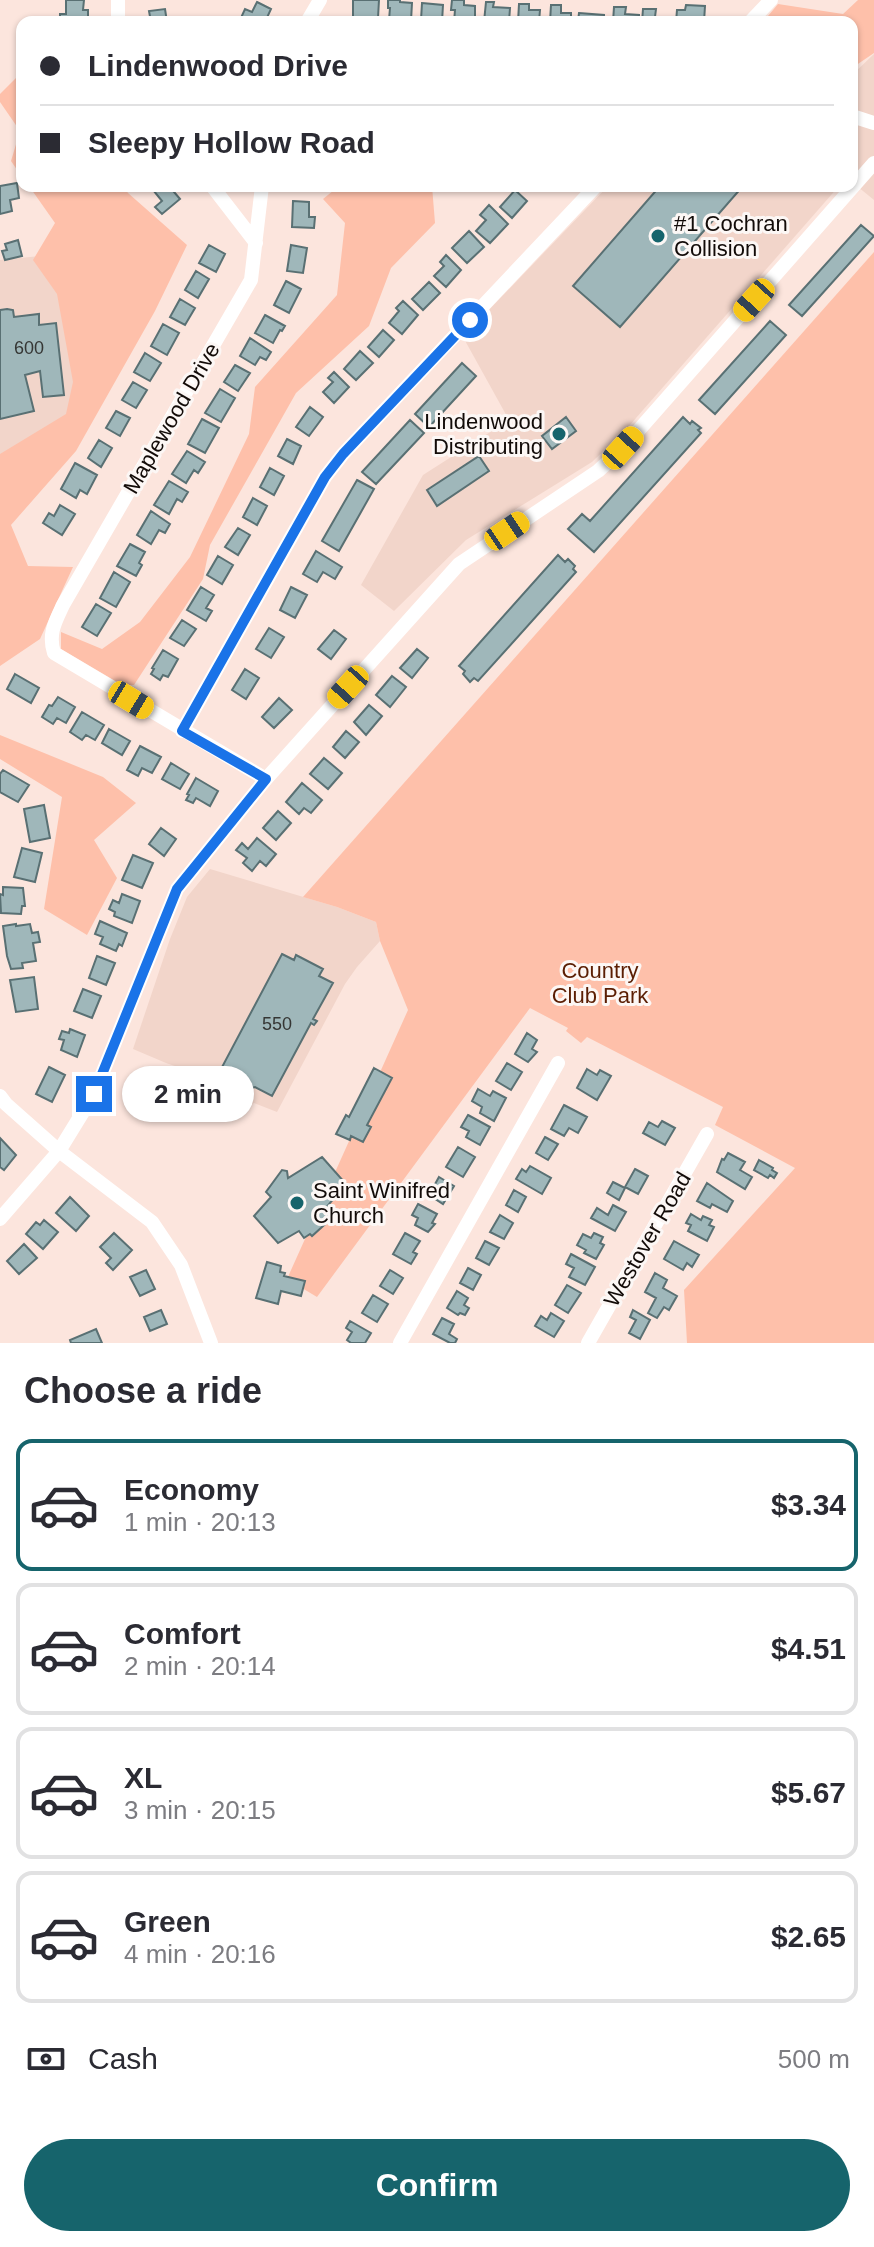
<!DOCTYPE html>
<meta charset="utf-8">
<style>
body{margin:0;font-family:Helvetica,sans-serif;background:#f2f2f3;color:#2b2b33;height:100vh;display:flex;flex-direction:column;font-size:30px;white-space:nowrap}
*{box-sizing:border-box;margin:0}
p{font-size:26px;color:#7c7c81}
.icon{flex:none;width:44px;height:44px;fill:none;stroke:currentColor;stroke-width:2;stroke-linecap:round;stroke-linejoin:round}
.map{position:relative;height:1343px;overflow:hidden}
.side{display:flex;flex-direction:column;background:#fff;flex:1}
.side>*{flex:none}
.banner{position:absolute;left:16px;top:16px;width:842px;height:176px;border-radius:16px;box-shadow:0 2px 6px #0004;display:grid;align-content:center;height:176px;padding:0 24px;background:#fff}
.end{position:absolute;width:36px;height:36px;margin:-18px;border:10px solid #1a73e8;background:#fff;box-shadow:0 0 0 4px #fff}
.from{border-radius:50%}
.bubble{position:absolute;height:56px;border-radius:28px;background:#fff;box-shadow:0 2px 6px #0004;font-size:26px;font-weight:600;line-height:56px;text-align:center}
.car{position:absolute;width:24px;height:48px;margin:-24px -12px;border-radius:10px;box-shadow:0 0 6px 2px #0007;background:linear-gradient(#f5c518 24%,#345 0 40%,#f5c518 0 76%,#345 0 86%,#f5c518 0)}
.banner b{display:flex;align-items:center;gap:28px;height:76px;font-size:30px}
.banner b+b{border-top:2px solid #e1e1e2}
.banner i{width:20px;height:20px;background:#2b2b33}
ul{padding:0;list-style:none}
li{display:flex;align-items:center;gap:24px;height:132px;margin:0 16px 12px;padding:0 8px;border:4px solid #e1e1e2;border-radius:16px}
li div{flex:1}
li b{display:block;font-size:30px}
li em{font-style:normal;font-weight:600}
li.on{border-color:#16646c}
li>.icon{width:72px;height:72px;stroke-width:1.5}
h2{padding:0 24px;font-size:36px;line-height:96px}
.pay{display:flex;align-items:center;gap:20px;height:88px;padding:0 24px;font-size:30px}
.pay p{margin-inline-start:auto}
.cta{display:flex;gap:16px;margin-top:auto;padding:16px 24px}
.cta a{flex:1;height:92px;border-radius:48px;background:#16646c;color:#fff;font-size:32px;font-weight:600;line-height:92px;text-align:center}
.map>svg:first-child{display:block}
</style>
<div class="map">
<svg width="874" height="1343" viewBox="0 0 874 1343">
<rect width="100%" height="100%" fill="#fce5dd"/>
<path fill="#f2d5ca" d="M874,54V200L852,182V75Z
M608,186H839L629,426L592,462L466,540L394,611L361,585L423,475L509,420L463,337Z
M60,254L80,374L55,468L0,477V260Z
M210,869L337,907L376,922L380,941L357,967L345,984L277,1112L254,1103L240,1111L210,1078L166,1063L133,1049L170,939L187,897Z"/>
<path fill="#fec0aa" d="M858,0H874V53L852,68V22H763L778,4L843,14Z
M22,72V177L11,161L20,131L0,102V94Z
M29,186H123L128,193L187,245L155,311L76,451L11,525L28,566L73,567L40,639L0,666V454L66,414L73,382L57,294L33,260L55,223Z
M339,186H432L435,223L391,268L369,326L296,393L210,545L203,579L134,685H122L61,649V632L102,649L140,622L190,557L249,434L255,387L337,295L345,223L323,199Z
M874,252V1343H687L684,1290L795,1168L715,1125L723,1107L587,1037L581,1043L566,1031L568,1028L530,1008L317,1297L287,1279L408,1010L380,941L376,922L337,907L303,897Z
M0,735L103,777L136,803L94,840L117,878L87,935L44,909L62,797L0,759Z"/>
<path fill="#9fb7ba" stroke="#597073" stroke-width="2" d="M66,0H84L83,10H88V22H60V14H66Z
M353,0H379L378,18L353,17Z
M388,0H400V2L412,3L411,21L389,20L390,8H388Z
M452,0H464V5L475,6V22H454L455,10H451Z
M257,2L271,9L265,22H244L240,20L245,9L252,12Z
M486,2H494L493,7L510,8L509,22H484Z
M422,3L443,5L442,22L421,20Z
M519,4H529V10H540L539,22H518Z
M551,5H561V13H571V22H550Z
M686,5L705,6L704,22H676L677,10H685Z
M614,7H626L625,14L639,15V22H613Z
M165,9L167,22H151L149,11Z
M643,9H656L655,17L669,18V22H642Z
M579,13L604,15V22L578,21Z
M17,183L19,198L10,200L12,211L0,214V186Z
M158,186H169L180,199L162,214L155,207L162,201L153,190Z
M660,186H743L620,327L573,286Z
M515,190L527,201L512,218L500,207Z
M293,201L309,202V217H315L314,228L292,227Z
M489,205L508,224L490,243L476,231L486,220L480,215Z
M861,225L874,236L802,316L789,305Z
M469,231L484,247L467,263L452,248Z
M18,240L22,256L5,260L2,251L7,250L5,244Z
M209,245L225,254L216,272L199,263Z
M291,245L307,248L303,273L287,271Z
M446,255L461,270L446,287L434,276L444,266L440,262Z
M196,271L209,279L198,298L185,290Z
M286,281L301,289L289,313L274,305Z
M429,282L440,293L423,310L412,299Z
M180,299L195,308L185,325L170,317Z
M403,301L418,315L402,334L389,323L399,311L396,308Z
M7,309L13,310L14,317L39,314V325L56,323L64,395L43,397L40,371L25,375L34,411L0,419V310Z
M265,315L285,326L282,331L280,330L273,343L255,333Z
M770,321L786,335L715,414L699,400Z
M163,324L179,333L167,355L151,346Z
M383,330L394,340L379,357L368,347Z
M250,338L271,352L266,360L260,357L255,365L240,356Z
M360,351L373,363L356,380L344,369Z
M145,353L161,363L150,381L134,372Z
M462,363L476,376L429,427L415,414Z
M235,365L250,373L238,391L224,382Z
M334,372L349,387L334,403L323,392L333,382L328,378Z
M133,382L147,390L136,408L122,400Z
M220,389L235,398L221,422L205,413Z
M310,407L323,417L309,436L296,427Z
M116,411L130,418L120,436L106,428Z
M566,417L576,431L552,449L542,436Z
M683,417L690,424L692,421L701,428L698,430L701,433L594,552L568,529L582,514L590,521Z
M202,419L219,428L205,453L188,444Z
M410,420L424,433L376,484L362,472Z
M287,439L301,446L293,464L278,456Z
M99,440L112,448L101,467L88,458Z
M187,451L205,462L198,473L194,470L186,483L172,474Z
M479,456L489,471L437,506L427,490Z
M75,463L97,475L87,494L80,490L76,498L61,489Z
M270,468L284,476L274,495L260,487Z
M357,480L374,489L339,551L322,541Z
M169,481L188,492L182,502L177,499L169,514L154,505Z
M253,498L267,506L257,525L243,517Z
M60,505L75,514L62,535L43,523L49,513L54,516Z
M151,511L170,524L165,533L159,530L151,544L137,535Z
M238,528L250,535L238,555L225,547Z
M130,544L145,552L139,563L142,565L136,576L117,566Z
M316,551L342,567L335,579L323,572L317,582L303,574Z
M558,555L565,562L568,559L575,566L573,569L576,572L478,681L474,678L470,682L463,674L465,671L459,666Z
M218,556L233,565L222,584L207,575Z
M114,572L130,582L116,607L100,598Z
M201,587L214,595L206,608L212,611L206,621L187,610Z
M291,587L307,595L295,618L280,610Z
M96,604L111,613L97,636L82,627Z
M182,620L196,629L184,646L170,638Z
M269,628L284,637L271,658L256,649Z
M334,630L346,639L331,659L318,649Z
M417,649L428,658L412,678L400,668Z
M163,650L178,659L168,677L163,675L160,680L151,674L154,669L152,668Z
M245,669L259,678L246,699L232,690Z
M15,674L39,688L31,703L7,689Z
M392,676L406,687L390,707L376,695Z
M58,697L75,707L66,723L57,718L53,724L42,717L49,705L52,706Z
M279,698L292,710L274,728L262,717Z
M369,705L382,716L366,735L354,722Z
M82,712L104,725L95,740L86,735L82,740L70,732Z
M109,729L130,741L122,755L102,743Z
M346,731L359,742L345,758L333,747Z
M140,746L161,757L152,773L142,768L138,776L127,770Z
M324,758L342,773L328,789L310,774Z
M171,763L189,774L180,789L162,779Z
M3,770L29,785L18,802L0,792V774Z
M196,778L218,791L210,806L196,798L193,803L186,800L189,795L187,794Z
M302,783L322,800L311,813L304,808L299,814L286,802Z
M44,805L50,838L30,842L24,809Z
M278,811L291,823L276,840L263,828Z
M161,828L176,839L164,856L149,844Z
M257,838L276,854L266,866L260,861L252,871L243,863L247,858L236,850L242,843L248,849Z
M22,848L42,853L35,882L14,877Z
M133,855L153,863L142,888L122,880Z
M3,887L23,888L25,906H22L21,914L1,913L0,894L3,895Z
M122,894L140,901L132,923L114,916L115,912L109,909L113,900L119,903Z
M100,921L127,933L122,946L119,944L116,951L100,944L103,937L95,934Z
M16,924V926L30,924L32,933L38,932L40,942L33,943L36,961L22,963L23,968L11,969L7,956L3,926Z
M282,954L294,960L296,955L323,969L319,976L333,983L313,1019L317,1021L314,1025L311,1023L272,1096L255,1087L236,1093L233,1083L242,1080L221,1069Z
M97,956L115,963L106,985L89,978Z
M34,977L38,1009L16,1012L10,980Z
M83,989L101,996L92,1018L74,1011Z
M70,1029L85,1035L77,1057L61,1050L64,1040L59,1039L62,1031L69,1033Z
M527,1033L537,1040L532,1049L537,1052L528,1062L515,1054Z
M507,1063L522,1072L511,1090L496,1081Z
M49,1067L65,1075L52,1102L36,1094Z
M374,1068L392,1078L367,1125L371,1127L363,1142L351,1136L350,1140L336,1134L346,1115L349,1117Z
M587,1069L597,1075L600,1070L611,1076L597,1100L577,1088Z
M478,1089L490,1096L493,1091L506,1098L494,1121L480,1113L482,1107L472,1101Z
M564,1105L587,1117L578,1133L569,1128L564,1136L551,1129Z
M468,1115L490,1127L480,1145L466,1137L469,1131L461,1127Z
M662,1121L675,1128L665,1145L643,1133L649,1122L658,1127Z
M545,1137L558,1144L548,1160L536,1153Z
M0,1138L16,1155L4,1170L0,1167Z
M458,1147L475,1157L463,1177L446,1167Z
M728,1153L745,1162L740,1170L752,1177L745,1189L717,1172L722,1159L724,1160Z
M322,1157L346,1184L324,1210L333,1217L312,1236L310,1234L304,1238L299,1231L278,1243L254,1216L271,1197L266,1192L282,1170L287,1171L288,1178Z
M759,1160L773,1168L772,1170L777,1173L774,1178L770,1175L768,1178L754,1170Z
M530,1166L551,1178L542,1194L516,1179L522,1169L526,1172Z
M635,1169L648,1176L638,1194L625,1187Z
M439,1177L454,1186L443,1204L429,1195Z
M613,1182L625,1188L619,1200L607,1193Z
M707,1183L733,1201L727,1212L712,1204L710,1208L697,1201Z
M514,1190L526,1197L518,1212L506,1205Z
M70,1197L89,1216L76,1231L56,1213Z
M418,1204L437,1214L432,1223L435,1224L428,1232L415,1225L418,1218L412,1215Z
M613,1205L626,1212L615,1231L591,1218L597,1208L608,1215Z
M691,1214L701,1220L703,1216L712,1220L709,1225L714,1227L707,1241L688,1231L691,1225L686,1223Z
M500,1215L513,1223L504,1239L490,1232Z
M44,1220L58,1232L43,1249L26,1234L36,1222L40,1225Z
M114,1233L132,1250L113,1270L106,1263L111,1258L100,1247Z
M405,1233L420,1241L413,1252L417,1254L411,1264L393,1254Z
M594,1233L603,1237L600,1243L604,1245L596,1259L584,1253L586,1250L577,1245L583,1234L591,1238Z
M485,1241L499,1248L489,1265L476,1258Z
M674,1241L699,1255L692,1267L687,1263L683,1270L664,1259Z
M24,1244L37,1258L19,1274L7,1261Z
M571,1254L595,1267L585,1285L569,1277L574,1268L566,1264Z
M267,1262L281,1266L280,1272L285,1273L284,1276L305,1281L301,1296L281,1291L278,1304L256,1298Z
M468,1268L481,1275L473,1290L460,1283Z
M146,1270L155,1289L140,1296L130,1277Z
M390,1270L403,1278L393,1294L380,1286Z
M655,1273L667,1280L663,1288L677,1296L669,1310L664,1307L657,1318L648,1313L656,1298L645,1292Z
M567,1285L581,1293L568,1313L555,1305Z
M457,1291L468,1298L464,1305L469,1308L465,1315L460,1313L458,1315L447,1308Z
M373,1295L388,1304L377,1322L362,1313Z
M161,1310L167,1324L150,1331L144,1317Z
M633,1310L650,1320L640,1339L629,1333L636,1320L630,1317Z
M551,1313L564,1321L554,1337L535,1326L541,1316L547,1320Z
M442,1318L454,1324L449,1334L457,1339L455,1343H450L433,1334Z
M350,1321L371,1333L365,1343H351L347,1340L352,1332L346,1328Z
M96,1329L102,1343H71L70,1340Z"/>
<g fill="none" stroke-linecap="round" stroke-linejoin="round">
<path stroke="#fff" stroke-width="14" d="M118,0V22
M307,22L320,0
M750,22L771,0
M852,116L874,123
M212,186L256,243
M262,186L251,280L63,605C55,622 48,634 54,653L266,779
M182,731L325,477L343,454L596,186
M0,1096L6,1104L59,1151L152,1222L181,1265L211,1343
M0,1219L59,1151L94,1094L177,889L266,779L459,564L598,471L623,448L874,163
M400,1343L558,1063
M588,1343L707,1134"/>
</g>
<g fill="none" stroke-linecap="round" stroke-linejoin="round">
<path stroke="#1a73e8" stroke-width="10" d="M94,1094L177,889L266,779L182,731L325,477L343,454L470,320"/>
</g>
<g fill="#16646c" stroke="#fcf7f5" stroke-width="3">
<circle cx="658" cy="236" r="8"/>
<circle cx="559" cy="434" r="8"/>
<circle cx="297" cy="1203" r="8"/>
</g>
<g text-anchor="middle" stroke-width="6" stroke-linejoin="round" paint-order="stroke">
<g font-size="18" fill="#353634">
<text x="29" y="354">600</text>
<text x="277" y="1030">550</text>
</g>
<g font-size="22" fill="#120b08" stroke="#fcf7f5" text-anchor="start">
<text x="674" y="231">#1 Cochran<tspan x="674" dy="25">Collision</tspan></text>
<text x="543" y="429" text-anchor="end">Lindenwood<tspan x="543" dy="25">Distributing</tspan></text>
<text x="313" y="1198">Saint Winifred<tspan x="313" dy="25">Church</tspan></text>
</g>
<g font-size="22" fill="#120b08" stroke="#fcf7f5">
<text transform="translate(171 418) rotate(-60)" y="8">Maplewood Drive</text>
<text transform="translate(647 1239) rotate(-60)" y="8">Westover Road</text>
</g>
<g font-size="22" fill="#5b1e03" stroke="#fcf7f5">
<text x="600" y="978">Country<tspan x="600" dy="25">Club Park</tspan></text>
</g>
</g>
</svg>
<i class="end from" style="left:470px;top:320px"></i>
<i class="end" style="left:94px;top:1094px"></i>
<div class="bubble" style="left:122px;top:1066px;width:132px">2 min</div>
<i class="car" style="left:754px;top:300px;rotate:222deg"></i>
<i class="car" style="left:623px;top:448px;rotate:42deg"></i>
<i class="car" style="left:507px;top:531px;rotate:56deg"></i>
<i class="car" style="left:348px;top:687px;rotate:222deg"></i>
<i class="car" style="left:131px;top:700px;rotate:121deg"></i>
<div class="banner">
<b><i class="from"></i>Lindenwood Drive</b>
<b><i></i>Sleepy Hollow Road</b>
</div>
</div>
<section class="side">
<h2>Choose a ride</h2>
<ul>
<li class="on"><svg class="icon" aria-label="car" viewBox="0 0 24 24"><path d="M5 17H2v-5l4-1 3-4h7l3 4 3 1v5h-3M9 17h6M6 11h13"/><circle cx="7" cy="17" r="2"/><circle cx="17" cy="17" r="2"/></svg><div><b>Economy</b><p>1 min · 20:13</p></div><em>$3.34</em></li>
<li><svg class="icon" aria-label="car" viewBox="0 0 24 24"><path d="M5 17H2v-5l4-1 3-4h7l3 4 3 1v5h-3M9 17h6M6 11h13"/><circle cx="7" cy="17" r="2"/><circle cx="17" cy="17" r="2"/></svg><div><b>Comfort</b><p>2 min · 20:14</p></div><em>$4.51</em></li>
<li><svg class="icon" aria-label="car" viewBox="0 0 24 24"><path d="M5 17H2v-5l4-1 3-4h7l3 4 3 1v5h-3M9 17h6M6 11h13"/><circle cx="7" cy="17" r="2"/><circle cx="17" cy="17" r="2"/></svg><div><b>XL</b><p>3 min · 20:15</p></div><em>$5.67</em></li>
<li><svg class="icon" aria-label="car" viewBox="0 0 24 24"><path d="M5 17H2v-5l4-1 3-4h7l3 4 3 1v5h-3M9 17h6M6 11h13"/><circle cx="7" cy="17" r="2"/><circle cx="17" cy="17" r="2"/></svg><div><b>Green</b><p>4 min · 20:16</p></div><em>$2.65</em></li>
</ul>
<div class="pay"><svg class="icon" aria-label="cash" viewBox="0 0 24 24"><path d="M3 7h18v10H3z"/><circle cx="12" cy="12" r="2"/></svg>Cash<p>500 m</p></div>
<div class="cta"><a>Confirm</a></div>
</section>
